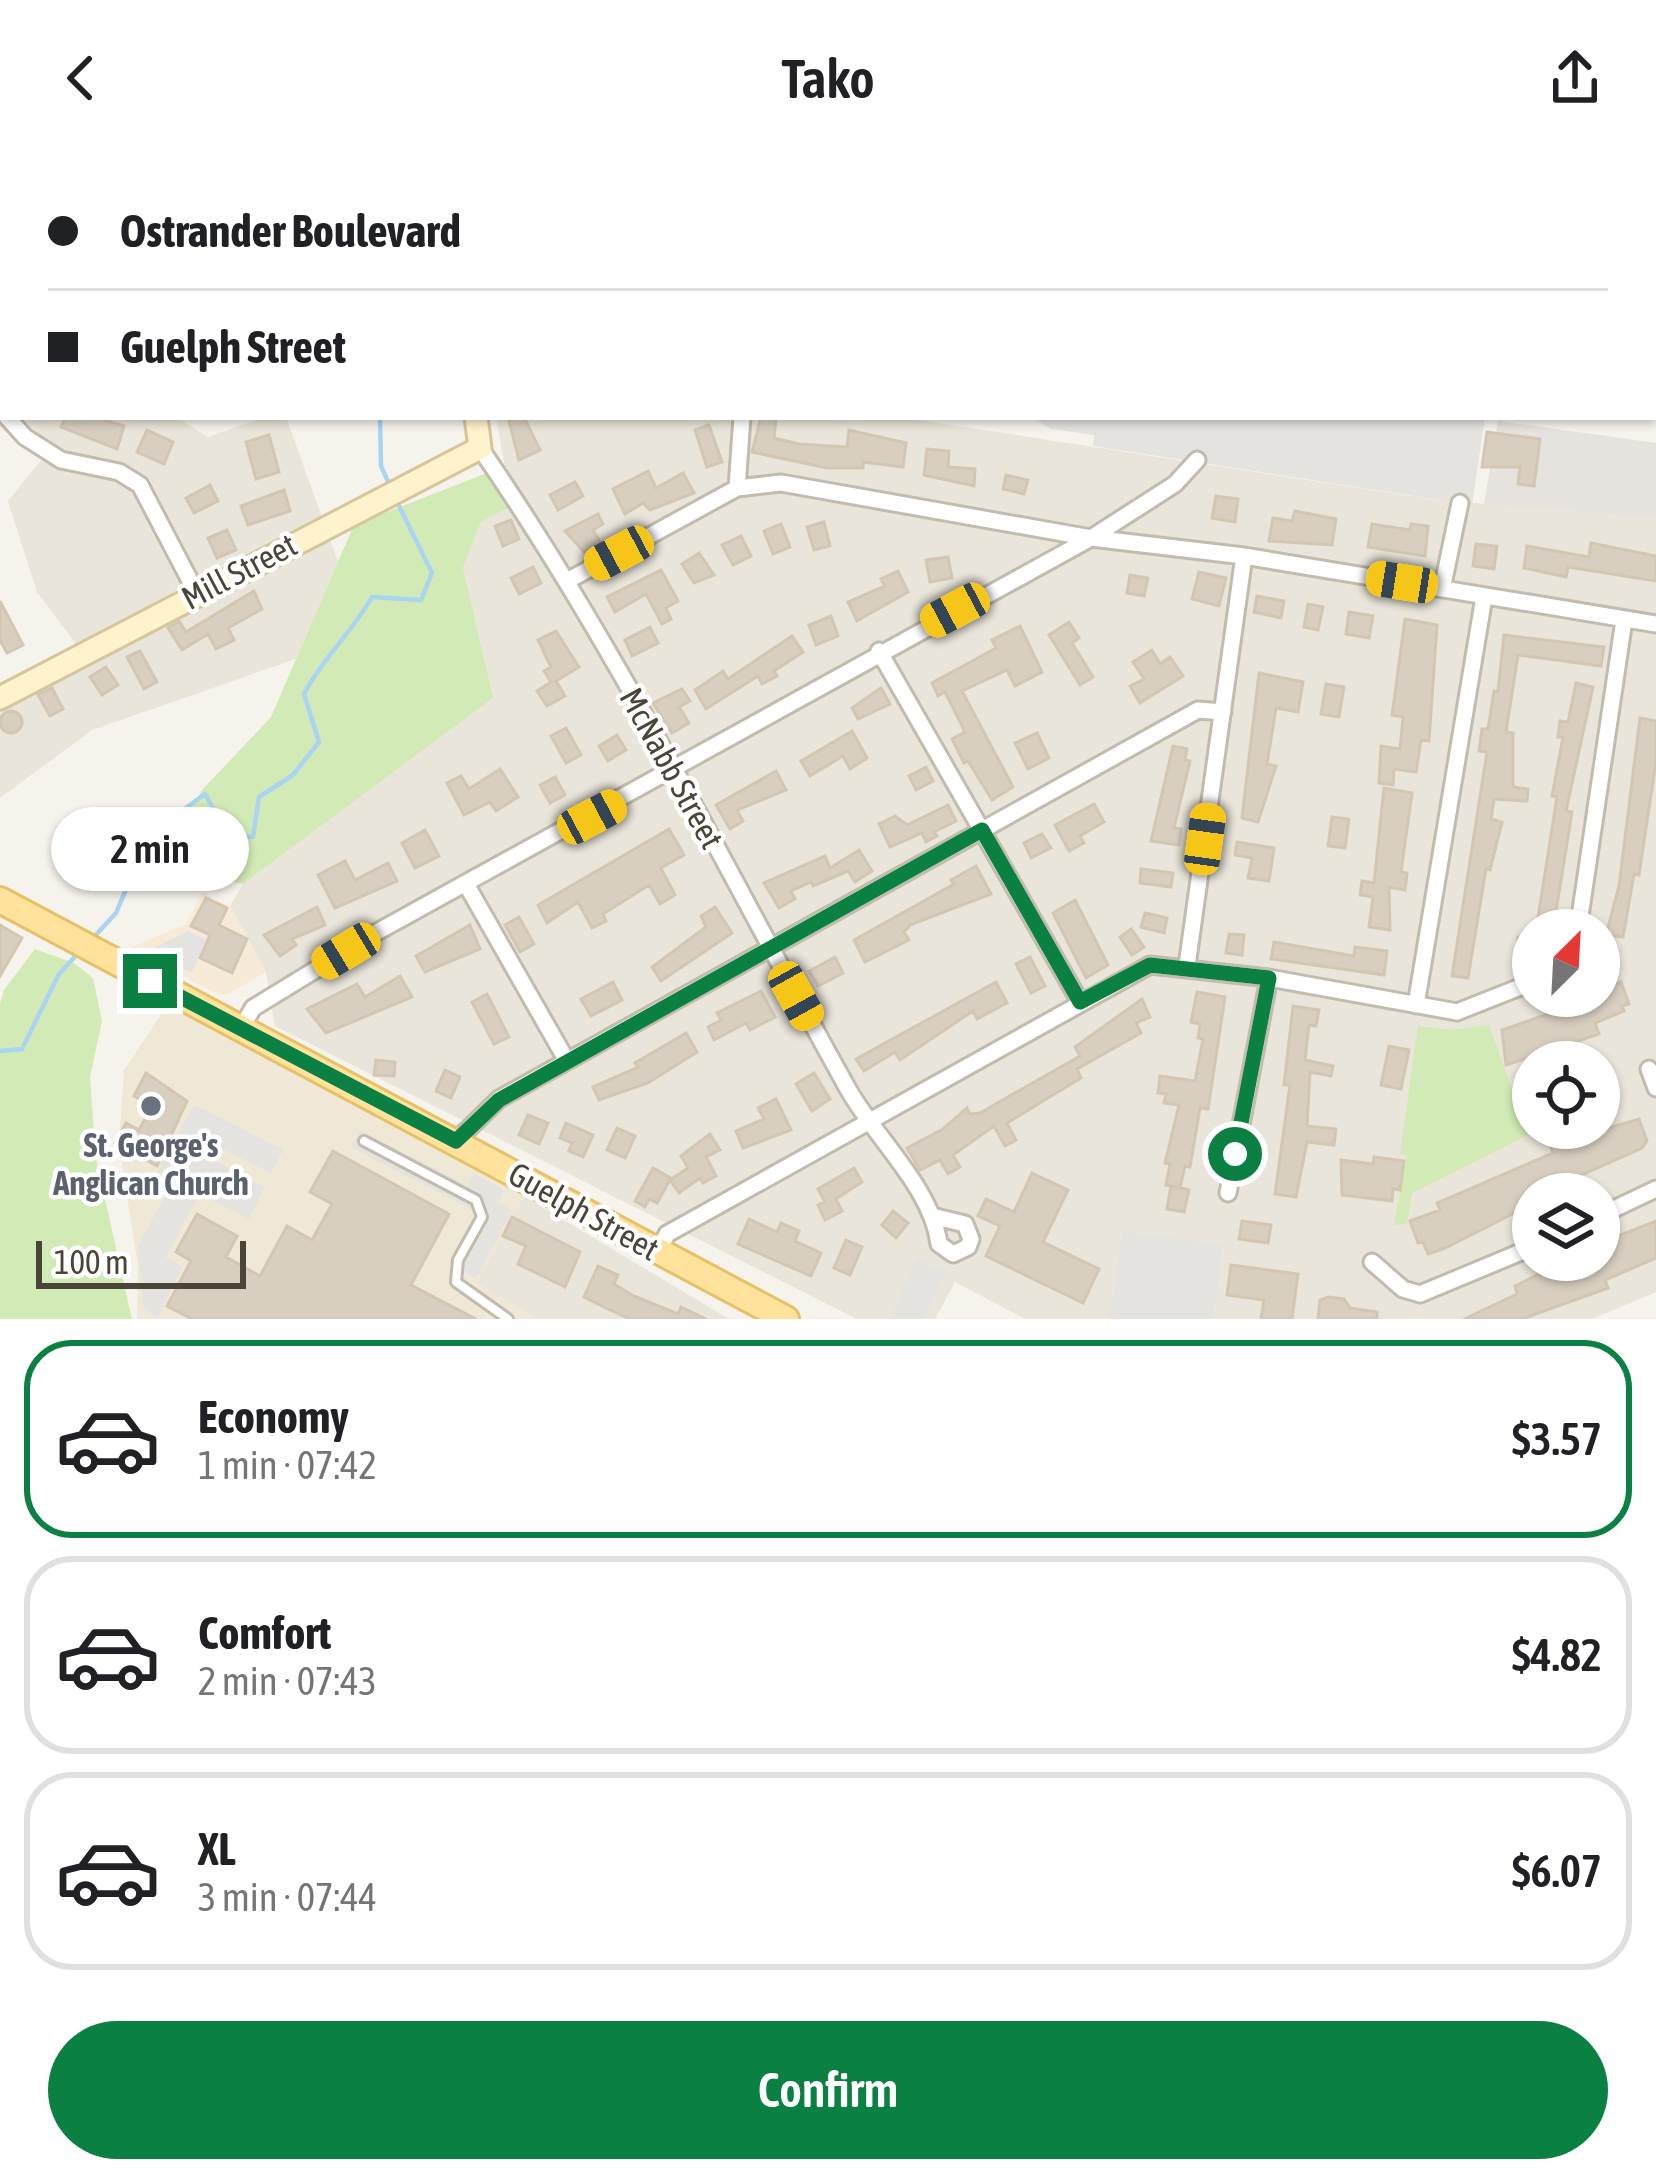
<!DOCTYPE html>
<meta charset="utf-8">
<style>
body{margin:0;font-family:"Asap Condensed",sans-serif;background:#f6f6f6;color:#202124;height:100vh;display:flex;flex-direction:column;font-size:45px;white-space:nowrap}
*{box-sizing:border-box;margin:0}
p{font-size:39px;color:#757577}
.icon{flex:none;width:66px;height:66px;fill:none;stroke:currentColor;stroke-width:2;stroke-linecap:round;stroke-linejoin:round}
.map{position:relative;height:1163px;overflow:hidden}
.details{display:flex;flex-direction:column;background:#fff;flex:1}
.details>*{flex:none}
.guide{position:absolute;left:0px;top:0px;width:1656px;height:264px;box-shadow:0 3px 9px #0004;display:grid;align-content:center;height:264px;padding:0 48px;background:#fff}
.needle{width:78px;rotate:24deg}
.tools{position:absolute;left:1512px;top:753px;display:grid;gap:24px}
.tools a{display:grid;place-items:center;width:108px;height:108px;border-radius:50%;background:#fff;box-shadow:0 3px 9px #0004;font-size:60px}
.scale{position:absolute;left:36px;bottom:30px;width:210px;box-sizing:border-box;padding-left:12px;border:6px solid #4b4439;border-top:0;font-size:33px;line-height:42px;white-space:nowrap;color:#4b4439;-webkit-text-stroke:9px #fff;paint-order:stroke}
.end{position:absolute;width:54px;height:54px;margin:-27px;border:15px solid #0b8043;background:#fff;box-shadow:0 0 0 6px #fff}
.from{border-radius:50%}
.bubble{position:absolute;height:84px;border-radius:42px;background:#fff;box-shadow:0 3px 9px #0004;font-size:39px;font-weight:600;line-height:84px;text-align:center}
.car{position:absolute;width:36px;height:72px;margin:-36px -18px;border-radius:15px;box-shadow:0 0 9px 3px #0007;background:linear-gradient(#f5c518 24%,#345 0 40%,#f5c518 0 76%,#345 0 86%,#f5c518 0)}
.guide b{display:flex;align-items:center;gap:42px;height:114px;font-size:45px}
.guide b+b{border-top:3px solid #e0e0e0}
.guide i{width:30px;height:30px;background:#202124}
ul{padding:21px 0 0;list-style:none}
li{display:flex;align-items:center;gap:36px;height:198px;margin:0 24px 18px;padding:0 24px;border:6px solid #e0e0e0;border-radius:48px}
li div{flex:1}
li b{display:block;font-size:45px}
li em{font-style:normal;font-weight:600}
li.current{border-color:#0b8043}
li>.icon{width:108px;height:108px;stroke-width:1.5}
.button{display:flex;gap:24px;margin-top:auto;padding:24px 48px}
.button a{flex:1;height:138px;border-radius:72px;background:#0b8043;color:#fff;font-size:48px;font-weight:600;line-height:138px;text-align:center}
header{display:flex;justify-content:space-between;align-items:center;height:156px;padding:0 48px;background:#fff;font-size:54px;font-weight:600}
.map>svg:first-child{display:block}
</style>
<header><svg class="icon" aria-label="back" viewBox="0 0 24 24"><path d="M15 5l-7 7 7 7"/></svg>Tako<svg class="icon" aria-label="share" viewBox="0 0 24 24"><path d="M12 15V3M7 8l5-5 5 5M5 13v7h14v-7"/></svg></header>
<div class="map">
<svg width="1656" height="1163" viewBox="0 0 1656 1163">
<rect width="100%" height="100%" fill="#f6f3ec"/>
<path fill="#eae5da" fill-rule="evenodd" d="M417,0H900L894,3Z
M22,261H176L208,281L265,261H286L338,406L296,503L92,574L0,642V553L89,505L37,436L8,345L51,292Z
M496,261H899L1438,344L1656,362V1136L1592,1163H1025L955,1126L935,1163H857L275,870L266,816L230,750L243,728L492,542L463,412L481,366L512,350ZM1533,774H1599V840H1533ZM1533,906H1599V972H1533ZM1533,1038H1599V1104H1533Z
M524,1040L729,1163H537L476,1127Z"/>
<path fill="#f7ead8" d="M202,737L230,750L266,816L228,838L219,839L130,792L186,768Z"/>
<path fill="#e6e2dd" d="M1161,0H1496L1497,3H1163Z
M1588,0H1656V201L1653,3H1582Z
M1498,265L1656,287V362L1484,348Z"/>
<path fill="#efe8d6" d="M167,850L524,1040L477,1127L537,1163H137L138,1111L119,989L124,914Z"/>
<path fill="#d2eab5" d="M487,317L512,350L481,366L463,412L493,542L243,728L183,715L164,696L203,633L271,561L354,369Z
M35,793L74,807L93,822L102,865L90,921L96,1003L132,1163H0V848L4,834Z
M1489,869L1528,979L1412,1037L1407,1068L1394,1069L1407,1000L1400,998L1418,870L1450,874Z"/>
<path fill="#e5e3e0" d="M1031,261H1485L1472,349L1093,290L1094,279L1051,273Z
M188,775L206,783L192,817L147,795Z
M194,949L283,994L271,1017L212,988L205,999L265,1031L249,1063L158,1016Z
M360,974L467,1029L474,1018L504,1034L498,1046L512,1054L476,1123L450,1109L476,1056L351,991Z
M170,1030L196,1044L166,1102L182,1110L158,1161L144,1152L138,1090Z
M1122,1075L1223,1089L1213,1163H1110Z
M917,1103L946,1116L924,1163H889Z"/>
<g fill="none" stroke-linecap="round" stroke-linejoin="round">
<path stroke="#a9d4f2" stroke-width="4.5" d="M429,0L433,3
M380,261L381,310L390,330
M93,782L116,757L149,679L205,638L230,681H253L259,641L293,619L319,586L304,538C323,502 352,476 372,441L421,444L432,417L397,346
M0,895L22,893L59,818L81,794"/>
</g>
<path fill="#d8cfc1" stroke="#d3c7b4" stroke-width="3" d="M66,261H96L124,270L117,293L61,271Z
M508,261H524L540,294L519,304Z
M761,261H776L774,282L799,288L847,291L849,274L906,287L903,311L863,306V312H827L752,296Z
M709,269L722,306L707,311L695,274Z
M147,274L173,286L164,308L137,296Z
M1487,276L1540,283L1534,330L1518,328L1520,311H1482Z
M269,279L279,316L256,323L246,286Z
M927,293L949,295L948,311L975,313L974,330L924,319Z
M648,315L656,332L683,317L694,337L650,354L643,347L625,358L613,333Z
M1006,319L1028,324L1024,338L1003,333Z
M575,326L583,340L558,354L550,339Z
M210,329L218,345L194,357L186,342Z
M284,334L290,355L248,369L241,350Z
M1216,340L1238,343L1235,366L1212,362Z
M1295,355L1336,363L1332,389L1269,385L1273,362L1292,365Z
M598,358L603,368L593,374L601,387L584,396L565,375Z
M511,364L519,383L503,390L495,370Z
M824,366L830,390L814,394L807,371Z
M781,368L790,391L773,398L764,375Z
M1372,368L1410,374L1411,368L1428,370L1425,400L1368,391Z
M227,374L236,394L217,402L208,382Z
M741,380L751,400L733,409L722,389Z
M1591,387L1656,400V425L1568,411L1566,421L1524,412L1527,390L1589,401Z
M1476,388L1497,390L1494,413L1473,410Z
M699,397L714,419L694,427L682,408Z
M948,401L952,422L930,426L926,404Z
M533,411L541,427L519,438L511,422Z
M661,414L678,445L666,452L671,463L662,468L646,438L615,456L607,441Z
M898,415L908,436L857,465L848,446L885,430L881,423Z
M1199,416L1226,422L1219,450L1192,443Z
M1130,419L1148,422L1144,440L1127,437Z
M254,435L262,453L228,472L234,484L216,493L208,478L182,494L168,472L179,465L186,476Z
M1257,440L1284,445L1281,462L1254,456Z
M0,445L23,489L7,497L0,484Z
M1308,448L1323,451L1318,474L1304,471Z
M1349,456L1373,460L1369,482L1346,478Z
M831,460L838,480L816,489L809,469Z
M1405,463L1437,469L1429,585L1421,584L1416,616L1394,613L1393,629L1379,627L1381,590L1400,593L1403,561L1392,559Z
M1069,466L1079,482L1072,487L1093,521L1080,529L1049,479Z
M1020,470L1042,516L1015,530L1007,514L962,535L1013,631L992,644L968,605L964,607L952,583L965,576L945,536L938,540L932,527L996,492L992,484Z
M650,471L658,487L632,500L625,484Z
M556,475L579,511L556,525L565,540L547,550L537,535L551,526L544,515L551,511L538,484Z
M1504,479L1604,491L1601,510L1518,499L1506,576L1513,577V631L1528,633L1527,645L1494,643L1491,663L1502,666L1490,714L1486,713L1468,822L1452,820L1487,596L1479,595L1482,573H1488L1494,535H1498Z
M792,480L803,496L774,515L777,520L762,528L758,520L706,553L695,534L723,515L728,523Z
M1152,494L1160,508L1170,501L1183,520L1140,547L1130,530L1144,523L1133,506Z
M140,495L157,526L144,533L127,501Z
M106,511L118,529L102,539L90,521Z
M1259,517L1303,526L1298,556L1276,552L1267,608L1276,610L1258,666L1242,662Z
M1576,527L1593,531L1566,655L1572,656L1553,774H1536L1557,641L1552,640L1563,581H1558L1560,565L1568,566Z
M1326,528L1344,531L1339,561L1321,558Z
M52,532L63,553L50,560L38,539Z
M881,532L890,548L858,563L852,552Z
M682,533L690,545L679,551L689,567L672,577L653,547Z
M0 566a11 11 0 1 1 22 0a11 11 0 1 1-22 0Z
M1640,562L1656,565V606L1639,719L1634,718L1623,781L1606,779L1619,730Z
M566,572L581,599L566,607L551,580Z
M852,575L867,602L850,613L843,600L810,620L801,605Z
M1037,577L1049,602L1028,613L1015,587Z
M617,579L626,594L608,605L599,590Z
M1173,590L1187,593L1185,604L1190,605L1174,672L1181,673L1179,689L1151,685Z
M926,611L933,625L916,634L909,620Z
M500,613L518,641L496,655L490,646L464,659L447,627L461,620L469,633Z
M776,615L786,634L737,654L743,665L730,673L716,649Z
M555,621L565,639L550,647L540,629Z
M1384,632L1412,637L1401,716L1407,717L1405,734L1389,731L1390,774L1369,771L1373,741L1360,739L1362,725L1374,727Z
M1094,648L1104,666L1080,680L1084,687L1069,695L1055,669Z
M948,649L956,665L934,676L937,680L926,686L922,677L890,691L879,668L895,660L907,669Z
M1332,661L1349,663L1345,692L1328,690Z
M669,673L684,699L661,712L675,739L660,748L649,729L603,758L606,765L592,772L578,746L547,767L538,749Z
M425,674L439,700L415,712L402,687Z
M1042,678L1051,692L1031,702L1024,687Z
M1237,686L1274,692L1269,725L1248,722L1252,702L1235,699Z
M859,694L872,715L855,726L848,715L813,730L811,726L791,735L795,743L779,752L764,727L825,700L830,712Z
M345,705L355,724L388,707L397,725L335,752L318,719Z
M976,710L991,738L910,769L904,776L909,784L865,806L854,784L954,728L951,724Z
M1141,713L1173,717L1171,731L1140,727Z
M206,742L227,752L219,769L247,783L232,817L200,802L210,779L191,770Z
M1075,744L1108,809L1086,822L1053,757Z
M317,751L325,769L292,783L296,789L280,800L264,779Z
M715,751L732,777L661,825L652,811L706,771L701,760Z
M1145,757L1167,762L1164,777L1141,771Z
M519,761L534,788L520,796L505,769Z
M0,769L22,782L0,820Z
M470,769L480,793L425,816L416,800Z
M1131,773L1144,791L1132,799L1120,781Z
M1229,778L1244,779L1242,799L1226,797Z
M1518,781L1533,782V808L1516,806Z
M1274,786L1354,800L1355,791L1387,795L1384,819L1271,803Z
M835,801L843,817L818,830L809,815Z
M1030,801L1045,830L1031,837L1016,808Z
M400,820L412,841L326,877L307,853L357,828L365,841Z
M613,826L622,844L591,860L581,843Z
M996,826L1007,847L977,863L973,855L900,904L895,896L864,915L856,903Z
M1621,826L1629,848L1622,850L1624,855L1595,867L1599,878L1506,909L1502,874L1599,840V834Z
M761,835L775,861L750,874L746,867L714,884L708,871L721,864L717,857Z
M1197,836L1225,841L1208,953L1200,952L1190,1011L1185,1010L1180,1032L1166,1029L1170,1008L1165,1007L1179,949L1164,947L1166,938L1158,937L1160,920L1195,925L1203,883L1198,882L1200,868L1191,866Z
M487,838L509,881L494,888L472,846Z
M1142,843L1150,861L1136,867L1141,877L1077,913L1081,922L1007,967L1016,984L1005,990L994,970L953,999L960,1011L948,1018L940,1004L920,1014L907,992L943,973L967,952L970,958L980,957L1080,900L1075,891Z
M1293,850L1319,854L1316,870L1309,869L1305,904L1333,910L1331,920L1310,916L1307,970L1336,973L1334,989L1307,986L1296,1041L1275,1038L1290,929H1284Z
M686,877L697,896L648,927L599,944L593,931L638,911L635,907Z
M1389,890L1409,894L1401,933L1381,929Z
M376,904L395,906L394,920L374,919Z
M445,914L460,921L451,942L436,935Z
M146,917L187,945L157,1010L115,987L126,967L139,974L152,950L134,940Z
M814,917L830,943L812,955L796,928Z
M776,943L791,974L743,992L736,975L764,963L758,952Z
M528,959L548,967L539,988L519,979Z
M1639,963L1647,985L1642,992L1557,1030L1559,1035L1528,1038L1532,1048L1445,1092L1428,1098L1423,1086L1418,1087L1410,1065L1440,1054L1437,1047L1553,997L1550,989Z
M566,967L593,979L583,1001L569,995L572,987L560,982Z
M617,972L635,980L625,1002L607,994Z
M710,978L720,994L706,1001L716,1020L703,1027L700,1022L679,1037L670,1024L688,1012L681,1000Z
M333,995L449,1058L411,1129L476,1163H192L167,1150L191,1105L176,1096L197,1058L237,1080L226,1101L260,1120L287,1070L312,1084L332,1048L310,1036Z
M1374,1001L1404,1005L1400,1034L1393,1033L1392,1045L1342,1039L1341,1004L1373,1008Z
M653,1012L671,1022L657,1047L649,1043L645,1051L635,1045Z
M854,1012L862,1026L836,1043L842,1055L825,1064L818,1049L825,1046L818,1033Z
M1032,1017L1068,1034L1043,1086L1099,1113L1083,1147L986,1100L1000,1070L978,1060L986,1043L1014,1056Z
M1171,1030L1189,1034L1184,1056L1167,1053Z
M893,1055L908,1067L896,1082L882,1069Z
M512,1061L580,1096L565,1131L518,1108L526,1090L503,1080Z
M749,1063L777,1076L781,1067L799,1075L795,1085L821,1097L811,1120L738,1088Z
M1242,1065L1271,1069L1268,1087L1239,1083Z
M1656,1065V1102L1605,1124L1608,1132L1522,1163H1464L1517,1138L1515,1130L1543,1116L1578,1104H1599L1604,1099L1600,1087Z
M846,1084L862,1091L850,1119L834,1112Z
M1231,1109L1298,1118L1292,1163H1261L1264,1144L1227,1139Z
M598,1110L618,1119L614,1128L634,1140L678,1158L681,1151L706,1163H630L608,1153L584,1141Z
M1328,1141L1344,1143L1350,1152L1377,1156V1163H1318L1320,1144Z"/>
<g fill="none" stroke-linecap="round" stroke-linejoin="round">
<g stroke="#c2bbae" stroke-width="14">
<path id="lane" d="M1653,19L1656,17
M364,985L476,1044L482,1061L458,1104L456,1126L508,1163"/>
</g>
<g stroke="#c2bbae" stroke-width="21">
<path id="street" d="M951,0L953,3
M1184,0L1185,3
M1501,0L1503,3
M1552,3L1558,0
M7,261L25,281L61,304L119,316L140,329L197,438
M480,292C620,495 728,718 848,933C876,983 932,1032 939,1088L953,1098L968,1091L971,1083L965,1068L936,1061
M737,332L742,261
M567,425L737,332L781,327L1091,382L1244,400L1656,468
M1442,433L1460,347
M879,495L1080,846
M466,728L567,905
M1578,774L1624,464
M1187,810L1244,400
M1416,849L1484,441
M242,871L253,852L377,776L1091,382L1175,328L1197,304
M1649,913L1656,932
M456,985L499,943L1198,554L1223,556
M1228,1037L1269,822
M1599,1060L1656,1033
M658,1097L667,1078L1150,809L1269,822L1457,856L1533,826
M1372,1106L1403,1133L1420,1138L1533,1091"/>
</g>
<g stroke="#d6c79b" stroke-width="27">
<path id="secondary" d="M522,0L523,3
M0,542L480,292L476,261"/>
</g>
<g stroke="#e6c16a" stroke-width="30">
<path id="primary" d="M0,744L786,1163"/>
</g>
<use href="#lane" stroke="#fff" stroke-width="8"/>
<use href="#street" stroke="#fff" stroke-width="15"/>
<use href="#secondary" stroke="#fff3cd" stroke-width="21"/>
<use href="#primary" stroke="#ffe39c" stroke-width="24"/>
<g stroke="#9a9a9a" stroke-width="9">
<path id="rail" d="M0,1L14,3
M0,20H3
M1653,207L1656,208
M1653,245L1656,246"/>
</g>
<use href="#rail" stroke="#fff" stroke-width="4.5" stroke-dasharray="14" stroke-linecap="butt"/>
</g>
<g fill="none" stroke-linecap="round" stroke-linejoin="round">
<path stroke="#0b8043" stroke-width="15" d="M150,825L456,985L499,944L982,674L1080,846L1150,809L1269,822L1235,998"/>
</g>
<circle fill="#6b7280" stroke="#fff" stroke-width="4.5" cx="151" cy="950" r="12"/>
<g text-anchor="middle" stroke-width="9" stroke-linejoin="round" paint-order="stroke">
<g font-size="33" fill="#4b4439" stroke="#fff">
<text transform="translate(239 415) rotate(-28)" y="12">Mill Street</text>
<text transform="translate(672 612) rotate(61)" y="12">McNabb Street</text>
<text transform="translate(584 1055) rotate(29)" y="12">Guelph Street</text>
</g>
<g font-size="33" font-weight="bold" fill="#5b616d" stroke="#fff">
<text x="151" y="1001">St. George's<tspan x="151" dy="38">Anglican Church</tspan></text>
</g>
</g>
</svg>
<div class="tools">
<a><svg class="needle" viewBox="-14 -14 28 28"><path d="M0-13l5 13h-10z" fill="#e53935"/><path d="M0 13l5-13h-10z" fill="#757577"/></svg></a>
<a><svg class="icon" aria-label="locate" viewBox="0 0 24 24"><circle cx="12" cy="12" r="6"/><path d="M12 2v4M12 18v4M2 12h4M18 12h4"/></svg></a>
<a><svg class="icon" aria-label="layers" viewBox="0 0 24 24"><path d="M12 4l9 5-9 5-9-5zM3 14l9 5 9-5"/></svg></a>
</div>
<div class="scale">100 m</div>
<i class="end from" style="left:1235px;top:998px"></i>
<i class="end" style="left:150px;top:825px"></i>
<div class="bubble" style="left:51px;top:651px;width:198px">2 min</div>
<i class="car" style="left:619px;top:397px;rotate:242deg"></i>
<i class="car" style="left:1402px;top:426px;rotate:279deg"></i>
<i class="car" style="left:955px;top:454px;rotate:242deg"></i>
<i class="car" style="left:592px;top:661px;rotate:62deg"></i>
<i class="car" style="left:1205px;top:683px;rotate:8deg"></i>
<i class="car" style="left:346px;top:795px;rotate:239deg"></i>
<i class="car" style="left:796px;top:840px;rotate:151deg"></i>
<div class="guide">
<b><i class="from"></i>Ostrander Boulevard</b>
<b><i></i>Guelph Street</b>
</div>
</div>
<section class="details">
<ul>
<li class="current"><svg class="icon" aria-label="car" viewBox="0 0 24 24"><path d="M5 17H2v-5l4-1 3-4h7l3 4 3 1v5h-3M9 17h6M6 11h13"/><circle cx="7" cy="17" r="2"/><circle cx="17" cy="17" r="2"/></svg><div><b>Economy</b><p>1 min · 07:42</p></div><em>$3.57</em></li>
<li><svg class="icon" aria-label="car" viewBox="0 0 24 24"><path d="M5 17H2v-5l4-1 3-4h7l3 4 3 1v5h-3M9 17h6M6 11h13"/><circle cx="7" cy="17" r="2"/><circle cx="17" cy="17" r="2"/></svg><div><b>Comfort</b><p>2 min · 07:43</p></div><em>$4.82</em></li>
<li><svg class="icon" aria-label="car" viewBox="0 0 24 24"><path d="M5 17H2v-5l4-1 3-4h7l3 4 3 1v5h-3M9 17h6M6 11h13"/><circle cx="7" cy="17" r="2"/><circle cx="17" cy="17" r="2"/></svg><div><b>XL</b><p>3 min · 07:44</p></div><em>$6.07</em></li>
</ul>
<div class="button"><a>Confirm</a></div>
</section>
